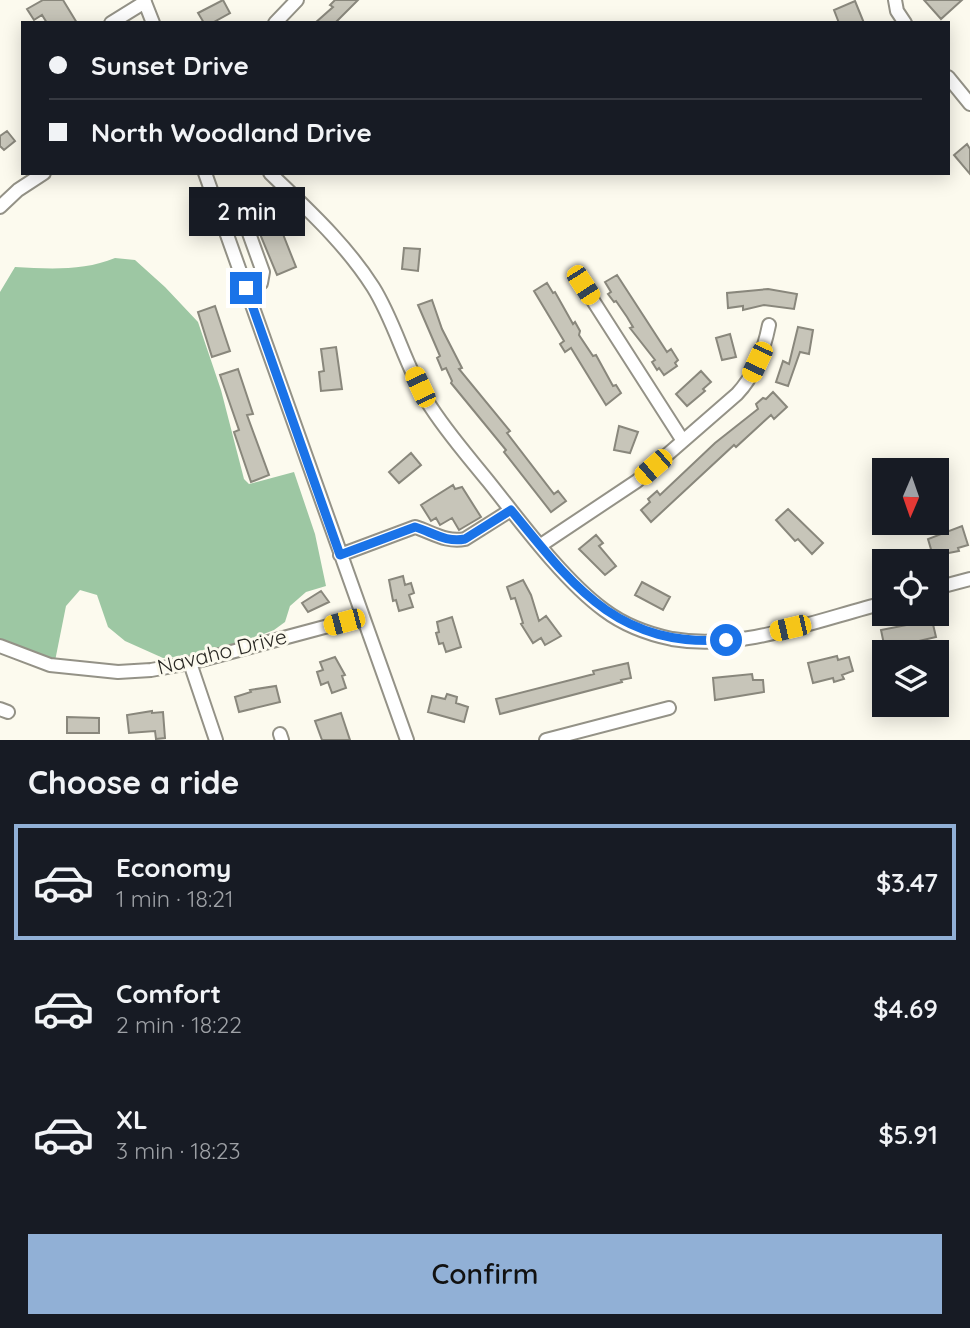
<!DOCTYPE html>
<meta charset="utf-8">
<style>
body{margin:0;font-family:Quicksand,sans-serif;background:#242831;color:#f1f3f6;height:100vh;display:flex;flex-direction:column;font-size:26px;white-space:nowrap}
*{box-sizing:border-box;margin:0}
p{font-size:23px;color:#9ea1a6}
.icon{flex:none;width:38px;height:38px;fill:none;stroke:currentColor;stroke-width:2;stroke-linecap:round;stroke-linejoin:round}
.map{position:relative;height:740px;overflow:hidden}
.side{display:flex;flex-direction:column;background:#171b24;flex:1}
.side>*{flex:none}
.top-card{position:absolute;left:21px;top:21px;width:929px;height:154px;border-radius:0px;box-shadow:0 4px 18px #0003;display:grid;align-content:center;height:154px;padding:0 28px;background:#171b24}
.needle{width:46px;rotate:182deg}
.tools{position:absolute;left:872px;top:458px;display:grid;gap:14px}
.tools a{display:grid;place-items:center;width:77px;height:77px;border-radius:0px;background:#171b24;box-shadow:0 4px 18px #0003;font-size:35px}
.end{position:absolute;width:32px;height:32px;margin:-16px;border:9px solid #1a73e8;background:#fff;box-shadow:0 0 0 4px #fff}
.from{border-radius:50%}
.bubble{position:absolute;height:49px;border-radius:0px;background:#171b24;box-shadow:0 4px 18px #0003;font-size:23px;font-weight:600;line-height:49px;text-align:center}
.car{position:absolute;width:21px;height:42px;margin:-21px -10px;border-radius:9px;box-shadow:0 0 5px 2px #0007;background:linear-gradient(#f5c518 24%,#345 0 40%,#f5c518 0 76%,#345 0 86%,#f5c518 0)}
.top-card b{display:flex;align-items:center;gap:24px;height:66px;font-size:26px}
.top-card b+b{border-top:2px solid #363941}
.top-card i{width:18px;height:18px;background:#f1f3f6}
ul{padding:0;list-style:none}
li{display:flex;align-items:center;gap:21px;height:116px;margin:0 14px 10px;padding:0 14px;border:4px solid transparent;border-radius:0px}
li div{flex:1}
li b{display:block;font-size:26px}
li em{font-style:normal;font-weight:600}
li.on{border-color:#91b0d6}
li>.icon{width:63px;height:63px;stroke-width:1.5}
h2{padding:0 28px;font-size:32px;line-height:84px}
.cta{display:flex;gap:14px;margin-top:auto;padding:14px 28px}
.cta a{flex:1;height:80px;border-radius:0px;background:#91b0d6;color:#111;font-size:28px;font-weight:600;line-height:80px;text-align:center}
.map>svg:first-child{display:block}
</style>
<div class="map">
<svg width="970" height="740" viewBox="0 0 970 740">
<rect width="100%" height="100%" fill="#fcfaee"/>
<path fill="#9dc7a3" d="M115,258L135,260L165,287L198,322L221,390L244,479L249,484L294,472L315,534L326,586L306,592L290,606L285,622L274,630L238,644L193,656L163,658L125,641L108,627L97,595L80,590L66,606L55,661L0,639V292L15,267C49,269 84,271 115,258Z"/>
<path fill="#c7c5b9" stroke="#89877c" stroke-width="2" d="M43,0H63L77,23H47L42,15L34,20L27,9Z
M223,0L230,13L212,23H204L198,13Z
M335,0H358L335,23H315L333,7L330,5Z
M924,0H962L941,19Z
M855,1L864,23H839L834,10Z
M7,131L15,141L4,150L0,146V136Z
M967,144L970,149V174L954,155Z
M275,214L296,267L277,275L255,222Z
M404,248L420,249L418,271L402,269Z
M617,275L667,352L671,349L678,360L675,363L677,366L664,375L659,368L657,370L652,362L655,360L630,328L633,327L627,317L616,301L614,302L608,294L611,292L605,282Z
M547,283L553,293L555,292L573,324L575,322L580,331L579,335L593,356L596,355L613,386L616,385L621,393L606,405L571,348L565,352L560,344L564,341L534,291Z
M768,289L797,294L794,309L764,305L743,310V306L728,308L727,293Z
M432,300L442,329L462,368L459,369L510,431L507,433L554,494L558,491L566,501L551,512L504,452L506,450L451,383L452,381L446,368L442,370L437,358L440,356L418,305Z
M215,306L230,351L212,357L198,312Z
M798,327L813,330L809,354L800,352L788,386L776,382L783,361L789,364Z
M730,334L736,357L722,360L716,338Z
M336,347L342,389L321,391L319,372L324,371L321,349Z
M238,369L253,414L247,415L269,475L251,482L234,432L239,430L220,375Z
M701,371L711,382L703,389L705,391L687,406L676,394Z
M773,392L787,407L774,419L771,415L736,447L734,445L651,522L641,510L650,502L648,499L657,491L660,495L715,443L758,409L756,404L763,398L766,399Z
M619,426L638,432L630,453L614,450Z
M411,453L421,465L399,483L389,472Z
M453,485L455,489L462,487L481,517L459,530L452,518L440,525L436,518L431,521L421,505Z
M788,509L823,543L812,554L798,539L795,541L776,520Z
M962,526L968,545L958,548L959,551L933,556L928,539Z
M596,535L603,543L599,546L616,566L605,575L579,549Z
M403,576L405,585L411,583L414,593L409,595L413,607L399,611L396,600L393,601L389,580Z
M523,580L531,595L539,621L546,616L561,636L545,645L541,638L533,643L521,624L523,623L515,598L511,599L507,587Z
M642,582L670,597L663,610L635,595Z
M321,591L329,602L308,612L302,603Z
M452,617L461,647L446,652L443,643L439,644L436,633L439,632L437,622Z
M932,620L936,637L885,649L881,630Z
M837,656L838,660L849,657L853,671L842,675L844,679L834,682L833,678L813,683L808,663Z
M335,657L345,675L342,676L346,688L332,693L328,682L321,685L317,672L323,670L320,662Z
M628,663L631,678L621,680L622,682L500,714L496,699L594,674L593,671Z
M752,674L753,680H763L764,692L715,700L713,678Z
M276,686L280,702L239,712L235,697L251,692L250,690Z
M447,694L457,697L456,703L468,707L464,722L428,712L432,696L445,699Z
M152,711V713L163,712L165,738L156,739L155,731L129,733L127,715Z
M341,713L350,740H322L315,721Z
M67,717L99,718V733H67Z"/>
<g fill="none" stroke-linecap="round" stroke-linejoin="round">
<g stroke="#949287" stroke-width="16">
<path id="minor" d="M144,0L153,23
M895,0L897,11L905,23
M111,23L145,2
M275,23L297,0
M948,77L970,104
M205,173L407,740
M270,173C307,209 345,243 373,287C395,322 405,365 427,401C444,429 467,455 488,481C520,521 563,580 604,610C624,625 648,634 672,639C742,651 817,620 884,603
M0,207L18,190L44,173
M224,226L234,222L246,225L263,272L261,283L246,288
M583,285L683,441
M541,545L637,481L737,394C754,376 764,350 769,325
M340,555L415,527C432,532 446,543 465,539L511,510
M936,588L970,579
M0,646L50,665L118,672L151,670L190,663L362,617
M190,663L216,740
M0,709L8,712
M280,734L282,740
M546,740L669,708"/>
</g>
<use href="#minor" stroke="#fff" stroke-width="12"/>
</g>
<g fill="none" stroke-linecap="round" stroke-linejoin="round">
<path stroke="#1a73e8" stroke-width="9" d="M246,288L340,555L415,527C432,532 446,543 465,539L511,510C574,587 617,647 726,640"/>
</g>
<g text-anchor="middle" stroke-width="6" stroke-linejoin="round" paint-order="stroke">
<g font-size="21" fill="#292824" stroke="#fcfaee">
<text transform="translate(222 652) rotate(-14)" y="7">Navaho Drive</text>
</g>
</g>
</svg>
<div class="tools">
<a><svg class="needle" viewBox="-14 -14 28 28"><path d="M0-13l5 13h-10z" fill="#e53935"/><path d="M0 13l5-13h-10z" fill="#9ea1a6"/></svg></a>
<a><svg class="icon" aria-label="locate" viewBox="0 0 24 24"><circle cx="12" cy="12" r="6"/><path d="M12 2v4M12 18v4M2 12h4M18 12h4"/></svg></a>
<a><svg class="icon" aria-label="layers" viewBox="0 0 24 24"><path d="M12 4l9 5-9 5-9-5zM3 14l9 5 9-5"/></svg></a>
</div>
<i class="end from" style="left:726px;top:640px"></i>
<i class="end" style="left:246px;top:288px"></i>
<div class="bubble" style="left:189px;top:187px;width:116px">2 min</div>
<i class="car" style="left:583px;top:285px;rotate:147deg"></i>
<i class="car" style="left:757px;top:362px;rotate:205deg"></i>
<i class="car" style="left:420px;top:387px;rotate:335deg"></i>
<i class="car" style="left:653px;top:467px;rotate:229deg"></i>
<i class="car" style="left:344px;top:622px;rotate:255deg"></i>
<i class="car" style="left:790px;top:628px;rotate:257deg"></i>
<div class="top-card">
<b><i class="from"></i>Sunset Drive</b>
<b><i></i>North Woodland Drive</b>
</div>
</div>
<section class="side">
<h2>Choose a ride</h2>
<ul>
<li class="on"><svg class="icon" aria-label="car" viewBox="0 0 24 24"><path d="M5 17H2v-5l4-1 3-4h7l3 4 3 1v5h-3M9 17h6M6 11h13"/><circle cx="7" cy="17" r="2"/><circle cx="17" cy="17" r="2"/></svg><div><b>Economy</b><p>1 min · 18:21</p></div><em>$3.47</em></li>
<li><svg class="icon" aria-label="car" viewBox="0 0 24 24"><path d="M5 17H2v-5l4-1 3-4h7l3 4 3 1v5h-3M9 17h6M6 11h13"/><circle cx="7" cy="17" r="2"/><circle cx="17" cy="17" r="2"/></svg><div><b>Comfort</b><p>2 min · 18:22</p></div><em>$4.69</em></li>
<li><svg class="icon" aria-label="car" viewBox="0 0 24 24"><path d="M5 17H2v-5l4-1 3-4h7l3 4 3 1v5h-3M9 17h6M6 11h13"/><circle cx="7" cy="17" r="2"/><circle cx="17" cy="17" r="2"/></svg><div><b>XL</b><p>3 min · 18:23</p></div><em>$5.91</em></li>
</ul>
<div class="cta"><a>Confirm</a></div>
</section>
